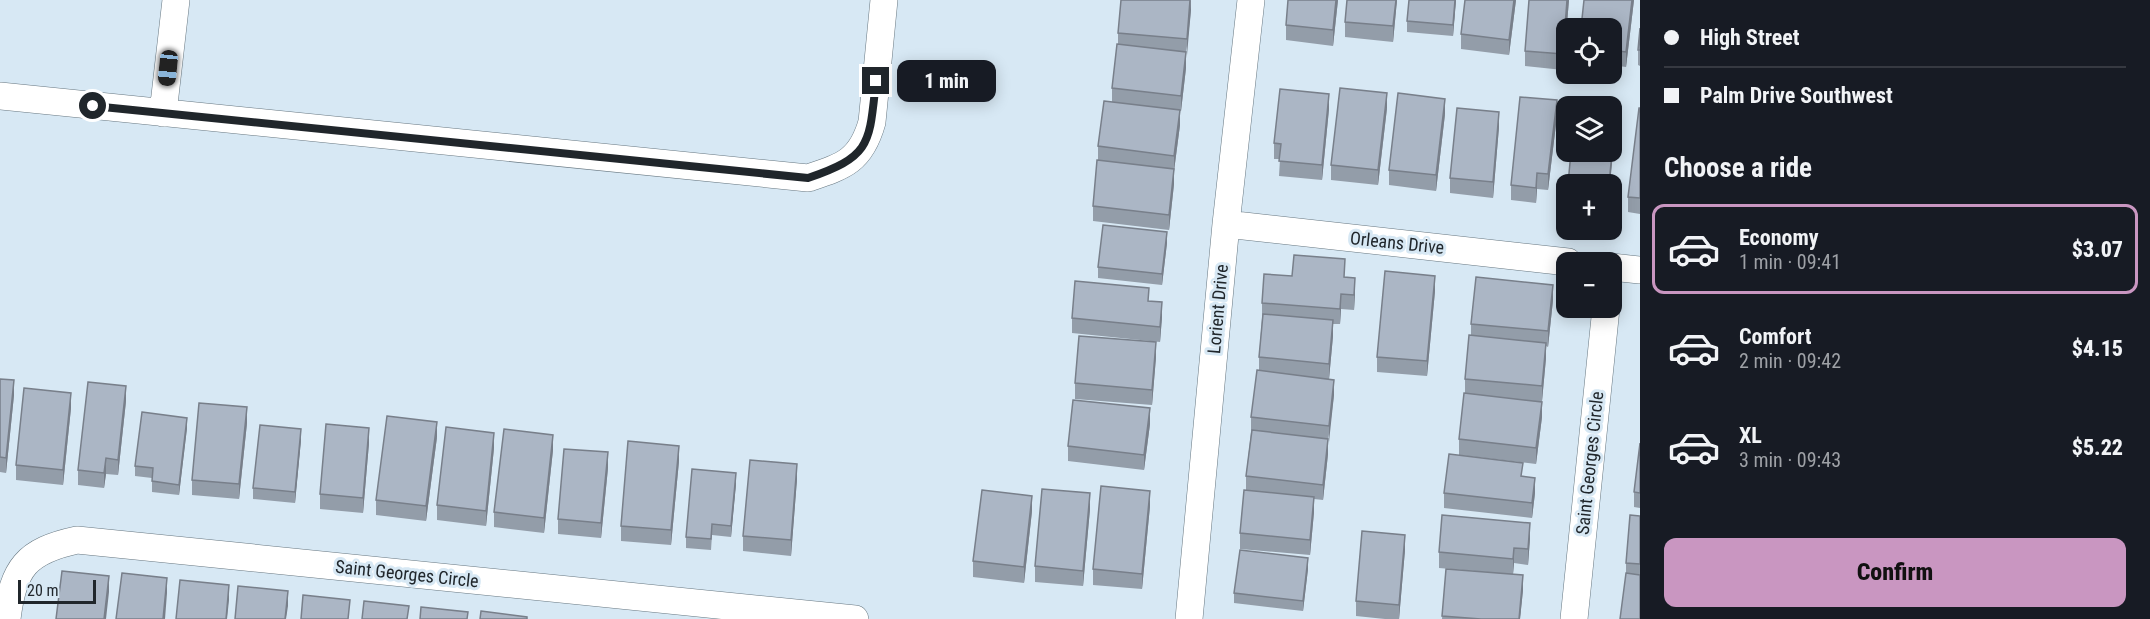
<!DOCTYPE html>
<meta charset="utf-8">
<style>
body{margin:0;font-family:"Roboto Condensed",sans-serif;background:#242831;color:#f1f3f6;height:100vh;display:flex;flex-direction:column;font-size:22px;white-space:nowrap}
*{box-sizing:border-box;margin:0}
p{font-size:20px;color:#9ea1a6}
.icon{flex:none;width:33px;height:33px;fill:none;stroke:currentColor;stroke-width:2;stroke-linecap:round;stroke-linejoin:round}
.map{position:relative;flex:1;overflow:hidden}
.panel{display:flex;flex-direction:column;background:#171b24;width:510px}
.panel>*{flex:none}
.hud{display:grid;align-content:center;height:132px;padding:0 24px;background:#171b24}
.tools{position:absolute;left:1556px;top:18px;display:grid;gap:12px}
.tools a{display:grid;place-items:center;width:66px;height:66px;border-radius:12px;background:#171b24;box-shadow:0 3px 15px #0003;font-size:30px}
.scale{position:absolute;left:18px;bottom:15px;width:78px;box-sizing:border-box;padding-left:6px;border:3px solid #20262b;border-top:0;font-size:16px;line-height:21px;white-space:nowrap;color:#20262b;-webkit-text-stroke:4px #d7e8f4;paint-order:stroke}
.end{position:absolute;width:27px;height:27px;margin:-14px;border:8px solid #20262b;background:#fff;box-shadow:0 0 0 3px #fff}
.from{border-radius:50%}
.bubble{position:absolute;height:42px;border-radius:12px;background:#171b24;box-shadow:0 3px 15px #0003;font-size:20px;font-weight:800;line-height:42px;text-align:center}
.car{position:absolute;width:18px;height:36px;margin:-18px -9px;border-radius:8px;box-shadow:0 0 4px 2px #0007;background:linear-gradient(#222 24%,#8ab4d8 0 40%,#222 0 76%,#8ab4d8 0 86%,#222 0)}
.hud b{display:flex;align-items:center;gap:21px;height:57px;font-size:22px}
.hud b+b{border-top:2px solid #363941}
.hud i{width:15px;height:15px;background:#f1f3f6}
ul{padding:0;list-style:none}
li{display:flex;align-items:center;gap:18px;height:90px;margin:0 12px 9px;padding:0 12px;border:3px solid transparent;border-radius:12px}
li div{flex:1}
li b{display:block;font-size:22px}
li em{font-style:normal;font-weight:800}
li.selected{border-color:#c996c1}
li>.icon{width:54px;height:54px;stroke-width:1.5}
h2{padding:0 24px;font-size:27px;line-height:72px}
.button{display:flex;gap:12px;margin-top:auto;padding:12px 24px}
.button a{flex:1;height:69px;border-radius:12px;background:#c996c1;color:#111;font-size:24px;font-weight:800;line-height:69px;text-align:center}
main{display:flex;flex:1;min-height:0}
.map>svg:first-child{display:block}
</style>
<main>
<div class="map">
<svg width="1640" height="619" viewBox="0 0 1640 619">
<rect width="100%" height="100%" fill="#d7e8f4"/>
<g fill="none" stroke-linecap="round" stroke-linejoin="round">
<g stroke="#677781" stroke-width="28">
<path id="minor" d="M0,96L808,178C844,166 861,161 872,122L884,0
M163,113L176,0
M1226,224L1568,262
M1611,267L1640,270
M7,619C13,568 26,551 77,540L855,619
M1189,619L1226,224L1251,0
M1574,619L1606,308"/>
</g>
<use href="#minor" stroke="#fff" stroke-width="27"/>
</g>
<path fill="#939da9" d="M1191,0V10L1186,55V68L1181,111H1180V125L1174,171V184L1169,230L1093,221V206L1098,160V146L1112,102V88L1118,44V33Z
M1338,0L1333,46L1286,40V25Z
M1397,0L1393,42L1345,37V22Z
M1456,0L1453,36L1407,32V21Z
M1465,0H1516L1509,55L1461,49V34Z
M1529,0H1569L1563,70L1525,66V51Z
M1584,0H1634L1626,67L1611,65V28Z
M1640,28V66L1638,65V50Z
M1387,108L1378,185L1331,180V165Z
M1640,108V214L1628,212V197Z
M1329,109L1322,180L1279,176L1280,159H1274V143Z
M1445,114L1436,191L1389,185V170Z
M1557,116L1548,190L1537,189L1536,203L1511,200V185Z
M1499,127L1493,198L1450,193V178Z
M1167,243L1162,285L1098,278V267Z
M1292,276L1345,277L1355,293L1354,310L1341,309L1340,324H1333V336L1329,379L1334,395L1328,442V454L1323,500L1314,499V512L1310,555L1240,549V533L1246,490V476L1251,432V417L1259,371V357L1262,318V303Z
M1435,291L1427,376L1377,372V357Z
M1553,300L1548,347L1546,346V358L1542,401V417L1536,464L1459,455V439L1465,393V379L1471,335V324Z
M1162,317L1160,342L1072,333V318Z
M1156,357L1152,405L1075,399V383Z
M0,379L14,395L6,473L0,472Z
M126,401L118,475L106,474L104,488L78,485V470Z
M71,408L63,485L16,480V465Z
M247,423L239,499L192,495V480Z
M1150,424L1144,470L1068,461V446Z
M187,428L179,495L152,492V478L135,476V466Z
M437,437L426,521L376,515V500Z
M301,440L295,503L253,499V488Z
M369,443L363,513L320,509V494Z
M1640,443V508L1634,507V492Z
M494,448L486,526L437,520V505Z
M553,450L544,533L494,527V512Z
M679,461L671,545L621,541V526Z
M608,468L601,538L558,534V519Z
M1523,476L1535,493L1532,518L1444,508V493Z
M797,479L791,556L743,551V536Z
M736,484L731,537L712,535L711,550L686,548V537Z
M1150,506L1142,589L1093,585V569Z
M1090,509L1083,586L1035,582V566Z
M1032,511L1024,583L973,577V561Z
M1640,516V619L1626,573V563Z
M1530,538L1528,565L1514,563L1513,574L1523,590L1520,619H1442L1446,569L1499,573L1439,568V552Z
M1405,550L1399,619H1385L1356,616V601Z
M1308,569L1303,611L1234,603V593Z"/>
<path fill="#787f8a" d="M1190,0L1191,10L1187,55V39Z
M1336,0H1338L1333,46V30Z
M1396,0H1397L1393,42V26Z
M1455,0H1456L1453,36V25Z
M1514,0H1516L1509,55V40Z
M1567,0H1569L1563,70V54Z
M1632,0H1634L1626,67V52Z
M1186,52V68L1181,111V96Z
M1387,93V108L1378,185V170Z
M1329,94V109L1322,180V165Z
M1445,99V114L1436,191V175Z
M1557,100V116L1548,190V174Z
M1180,110V125L1174,171V156Z
M1499,112V127L1493,198V182Z
M1614,132V143L1610,184H1609Z
M1174,169V184L1169,230V215Z
M1537,173V189L1536,203V188Z
M1167,232V243L1162,285V274Z
M1435,276V291L1427,376V361Z
M1355,278V293L1354,310V295Z
M1553,285V300L1548,347V331Z
M1341,294V309L1340,324V309Z
M1162,302V317L1160,342V327Z
M1333,320V336L1329,379V364Z
M1156,342V357L1152,405V390Z
M1546,343V358L1542,401V386Z
M14,380V395L6,473V458Z
M1334,380V395L1329,442V426Z
M126,386V401L118,475V460Z
M71,393V408L63,485V470Z
M1542,402V417L1536,464V448Z
M247,407V423L239,499V484Z
M1150,408V424L1144,470V455Z
M187,418V428L179,495V485Z
M437,422V437L426,521V506Z
M369,428V443L363,513V498Z
M301,429V440L295,503V492Z
M494,433V448L486,526V511Z
M553,435V450L544,533V518Z
M1328,439V454L1323,500V485Z
M679,446V461L671,545V530Z
M608,452V468L601,538V523Z
M106,458V474L104,488V473Z
M797,464V479L791,556V540Z
M736,473V484L731,537V526Z
M1535,478V493L1532,518V503Z
M1150,491V506L1142,589V574Z
M1090,493V509L1083,586V571Z
M1032,496V511L1024,583V567Z
M1314,497V512L1310,555V540Z
M1530,523V538L1528,565V549Z
M1405,535V550L1399,619V605Z
M1514,548V563L1513,574V559Z
M1308,558V569L1303,611V601Z
M1523,575V590L1520,619H1519Z
M109,576V592L106,619H104Z
M167,578V593L165,619H163Z
M229,585V600L227,619H226Z
M288,591V606L286,619H285Z"/>
<path fill="#abb6c5" stroke="#787f8a" stroke-width="1.5" d="M1121,0H1190L1187,39L1118,33Z
M1288,0H1336L1333,30L1286,25Z
M1347,0H1396L1393,26L1345,22Z
M1409,0H1455L1453,25L1407,21Z
M1465,0H1514L1509,40L1461,34Z
M1529,0H1567L1563,54L1525,51Z
M1584,0H1632L1626,52L1611,50V28H1581Z
M1640,28V50H1638Z
M1117,44L1186,52L1181,96L1112,88Z
M1340,88L1387,93L1378,170L1331,165Z
M1280,89L1329,94L1322,165L1279,161L1281,144L1274,143Z
M1398,93L1445,99L1436,175L1389,170Z
M1520,97L1557,100L1548,174L1537,173L1536,188L1511,185Z
M1104,101L1180,110L1174,156L1098,146Z
M1457,108L1499,112L1493,182L1450,178Z
M1639,108H1640V198L1628,197Z
M1611,132H1614L1609,184H1568L1571,152H1611Z
M1097,160L1174,169L1169,215L1093,206Z
M1103,225L1167,232L1162,274L1098,267Z
M1294,255L1345,259L1344,277L1355,278L1354,295L1341,294L1340,309L1262,303L1264,274L1292,276Z
M1385,271L1435,276L1427,361L1377,357Z
M1476,277L1553,285L1548,331L1471,324Z
M1075,281L1149,288L1148,301L1162,302L1160,327L1072,318Z
M1263,314L1333,320L1329,364L1259,357Z
M1469,335L1546,343L1542,386L1465,379Z
M1079,336L1156,342L1152,390L1075,383Z
M1257,370L1334,380L1329,426L1251,417Z
M0,379L14,380L6,458L0,457Z
M88,382L126,386L118,460L106,458L104,473L78,470Z
M24,388L71,393L63,470L16,465Z
M1464,393L1542,402L1536,448L1459,439Z
M1073,400L1150,408L1144,455L1068,446Z
M199,403L247,407L239,484L192,480Z
M142,412L187,418L179,485L152,481L153,468L135,466Z
M387,416L437,422L426,506L376,500Z
M326,424L369,428L363,498L320,494Z
M260,425L301,429L295,492L253,488Z
M446,427L494,433L486,511L437,505Z
M504,429L553,435L544,518L494,512Z
M1252,430L1328,439L1323,485L1246,476Z
M628,441L679,446L671,530L621,526Z
M1640,443V493L1634,492Z
M564,449L608,452L601,523L558,519Z
M1449,454L1523,463L1521,476L1535,478L1532,503L1444,493Z
M750,460L797,464L791,540L743,536Z
M692,469L736,473L731,526L712,524L711,539L686,537Z
M1101,486L1150,491L1142,574L1093,569Z
M1042,489L1090,493L1083,571L1035,566Z
M982,490L1032,496L1024,567L973,561Z
M1244,490L1314,497L1310,540L1240,533Z
M1442,515L1530,523L1528,549L1514,548L1513,559L1439,552Z
M1630,515L1640,516V564L1626,563Z
M1362,531L1405,535L1399,605L1356,601Z
M1240,550L1308,558L1303,601L1234,593Z
M1446,569L1523,575L1519,619H1481L1442,616Z
M62,571L109,576L104,619H56Z
M122,573L167,578L163,619H116Z
M1626,573L1640,575V619H1620Z
M180,580L229,585L226,619H176Z
M238,586L288,591L285,619H235Z
M303,595L350,600L348,619H301Z
M364,601L409,606L407,619H362Z
M421,607L468,612L467,619H420Z
M481,611L527,617V619H480Z"/>
<g fill="none" stroke-linecap="round" stroke-linejoin="round">
<path stroke="#20262b" stroke-width="8" d="M93,106L808,178C872,156 869,144 876,81"/>
</g>
<g text-anchor="middle" stroke-width="6" stroke-linejoin="round" paint-order="stroke">
<g font-size="18" fill="#20262b" stroke="#d7e8f4">
<text transform="translate(1397 243) rotate(6)" y="6">Orleans Drive</text>
<text transform="translate(1218 309) rotate(-85)" y="6">Lorient Drive</text>
<text transform="translate(1590 463) rotate(-84)" y="6">Saint Georges Circle</text>
<text transform="translate(407 574) rotate(6)" y="6">Saint Georges Circle</text>
</g>
</g>
</svg>
<div class="tools">
<a><svg class="icon" aria-label="locate" viewBox="0 0 24 24"><circle cx="12" cy="12" r="6"/><path d="M12 2v4M12 18v4M2 12h4M18 12h4"/></svg></a>
<a><svg class="icon" aria-label="layers" viewBox="0 0 24 24"><path d="M12 4l9 5-9 5-9-5zM3 14l9 5 9-5"/></svg></a>
<a>+</a>
<a>−</a>
</div>
<div class="scale">20 m</div>
<i class="end from" style="left:93px;top:106px"></i>
<i class="end" style="left:876px;top:81px"></i>
<div class="bubble" style="left:897px;top:60px;width:99px">1 min</div>
<i class="car" style="left:168px;top:68px;rotate:186deg"></i>
</div>
<section class="panel">
<div class="hud">
<b><i class="from"></i>High Street</b>
<b><i></i>Palm Drive Southwest</b>
</div>
<h2>Choose a ride</h2>
<ul>
<li class="selected"><svg class="icon" aria-label="car" viewBox="0 0 24 24"><path d="M5 17H2v-5l4-1 3-4h7l3 4 3 1v5h-3M9 17h6M6 11h13"/><circle cx="7" cy="17" r="2"/><circle cx="17" cy="17" r="2"/></svg><div><b>Economy</b><p>1 min · 09:41</p></div><em>$3.07</em></li>
<li><svg class="icon" aria-label="car" viewBox="0 0 24 24"><path d="M5 17H2v-5l4-1 3-4h7l3 4 3 1v5h-3M9 17h6M6 11h13"/><circle cx="7" cy="17" r="2"/><circle cx="17" cy="17" r="2"/></svg><div><b>Comfort</b><p>2 min · 09:42</p></div><em>$4.15</em></li>
<li><svg class="icon" aria-label="car" viewBox="0 0 24 24"><path d="M5 17H2v-5l4-1 3-4h7l3 4 3 1v5h-3M9 17h6M6 11h13"/><circle cx="7" cy="17" r="2"/><circle cx="17" cy="17" r="2"/></svg><div><b>XL</b><p>3 min · 09:43</p></div><em>$5.22</em></li>
</ul>
<div class="button"><a>Confirm</a></div>
</section>
</main>
